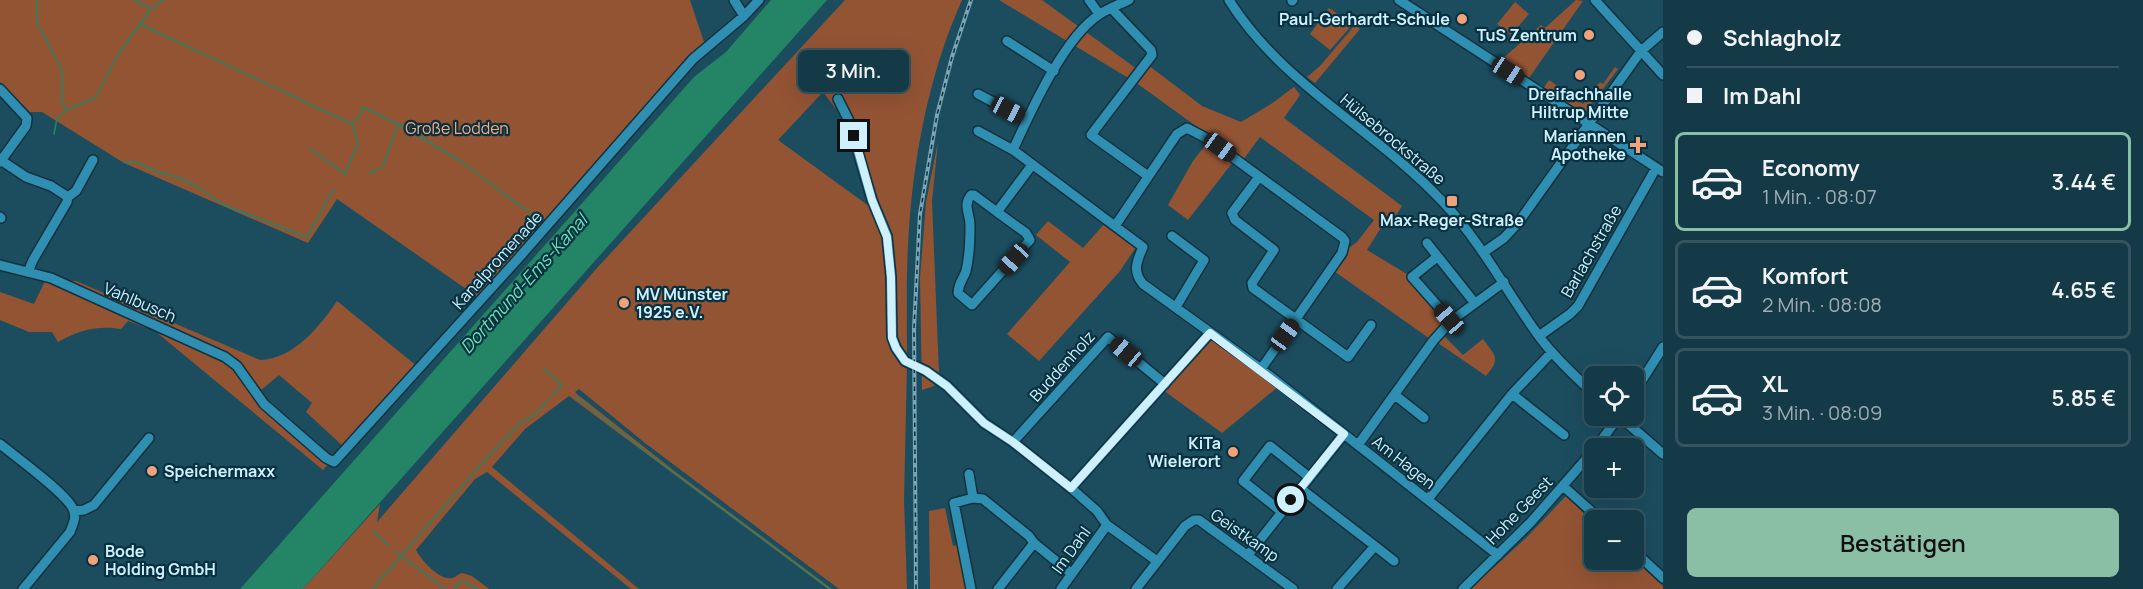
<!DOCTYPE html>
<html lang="de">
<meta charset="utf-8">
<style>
body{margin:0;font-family:Manrope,sans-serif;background:#224552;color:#f1f3f6;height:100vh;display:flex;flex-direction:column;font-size:22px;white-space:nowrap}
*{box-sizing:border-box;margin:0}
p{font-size:20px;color:#9dadb4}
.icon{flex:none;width:33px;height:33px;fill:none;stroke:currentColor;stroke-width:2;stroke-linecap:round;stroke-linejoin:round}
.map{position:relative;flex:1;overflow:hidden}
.side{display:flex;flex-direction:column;background:#153a47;width:480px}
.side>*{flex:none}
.hud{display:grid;align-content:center;height:132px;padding:0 24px;background:#153a47}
.buttons{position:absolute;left:1584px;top:366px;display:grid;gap:12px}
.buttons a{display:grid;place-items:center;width:60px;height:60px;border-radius:9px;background:#153a47;box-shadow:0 6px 24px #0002,0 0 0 2px #345460;font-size:30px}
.end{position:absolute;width:27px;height:27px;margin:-14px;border:8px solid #cef0ff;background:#111;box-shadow:0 0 0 3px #111}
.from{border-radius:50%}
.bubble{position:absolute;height:42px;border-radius:9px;background:#153a47;box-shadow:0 6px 24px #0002,0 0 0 2px #345460;font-size:20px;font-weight:600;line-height:42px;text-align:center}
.car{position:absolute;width:18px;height:36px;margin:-18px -9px;border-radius:8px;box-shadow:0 0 4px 2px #0007;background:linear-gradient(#222 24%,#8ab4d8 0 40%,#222 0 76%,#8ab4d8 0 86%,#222 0)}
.hud b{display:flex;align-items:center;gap:21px;height:57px;font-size:22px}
.hud b+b{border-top:2px solid #345460}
.hud i{width:15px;height:15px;background:#f1f3f6}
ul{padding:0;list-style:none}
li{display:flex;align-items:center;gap:18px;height:99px;margin:0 12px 9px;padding:0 12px;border:3px solid #345460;border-radius:9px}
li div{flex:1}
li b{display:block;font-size:22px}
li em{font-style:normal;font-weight:600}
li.current{border-color:#8abfa5}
li>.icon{width:54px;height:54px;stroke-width:1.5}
.primary-button{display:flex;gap:12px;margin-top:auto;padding:12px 24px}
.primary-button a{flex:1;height:69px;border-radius:9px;background:#8abfa5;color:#111;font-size:24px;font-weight:600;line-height:69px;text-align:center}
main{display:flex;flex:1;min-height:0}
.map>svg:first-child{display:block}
</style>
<main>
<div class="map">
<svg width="1663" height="589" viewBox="0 0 1663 589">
<rect width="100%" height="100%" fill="#1c4d5f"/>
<path fill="#935434" d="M0,0H690L704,42L688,56L479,298L337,199L308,243L124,163L42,112H30L0,82Z
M845,0H962C928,76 912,163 908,246C906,283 907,320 907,357L902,354L897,347L893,336L894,277L889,236L874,198L869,199L846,122L823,92L778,140L873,209L883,236L889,277V336L892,348L907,365L904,499L907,589H839L645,443L579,389L575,392L577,394L677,473L832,589H828L569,396L525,429L492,467L639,589H631L487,472L475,479L416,550C421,560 440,581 452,578C456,577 458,574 462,573L472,576L489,589H303L380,504L377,522L597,268Z
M999,0H1042L1141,72L1148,65L1202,106L1241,122L1271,104L1294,87L1300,95L1284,118L1402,206L1387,229L1382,226L1367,250L1412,277L1451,321L1433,341L1331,269L1342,253L1357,242L1374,220L1260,137L1243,160L1135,82Z
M1576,0L1583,1L1529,78L1501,60L1541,25L1545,28Z
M1515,2L1529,14L1511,35L1497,24Z
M1329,8L1353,24L1330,50L1310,34Z
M1355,25L1360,29L1315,83L1307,77L1320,66Z
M1615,67L1618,69L1584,114L1543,89L1549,80L1583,104L1600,82L1603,84Z
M938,142L932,201L939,374L934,386L922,390L920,278L926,202Z
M1207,143L1233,162L1188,220L1168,205L1193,161Z
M1048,221L1083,248L1105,223L1136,247L1120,271L1039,361L1007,334L1070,262L1036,235Z
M46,279L76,281L260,360C294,359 320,326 337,301L418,367L345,448L306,412L312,403L279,375L260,391C280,418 306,437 333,458L323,470L155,331L128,321L121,329C97,325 79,330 58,342L52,332H29L0,320V292L34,304Z
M1444,336L1463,355L1483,339C1496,357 1501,358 1486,376L1438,343Z
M1212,339L1279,386L1222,433L1163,390Z
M1566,496L1594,523V560L1634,559L1663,586V589H1470L1527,537Z
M945,508L953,546L959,545L968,589H930L929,511Z"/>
<path fill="#238565" d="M771,0H827L303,589H240L694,77L726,52Z"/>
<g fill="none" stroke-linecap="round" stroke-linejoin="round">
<path stroke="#238565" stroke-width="1.5" d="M37,0V23L62,70V101L66,109
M135,0L150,8
M140,24L352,124
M398,124L459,160L542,222
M54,134L57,118L67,110L96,97L117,56L150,10L163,0
M311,149L344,173
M124,162H136L155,171L177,177L197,186L224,205L307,237L330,195L335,190
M369,173L380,168
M344,176L358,144L352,124L358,119L363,107L398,124L383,166
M544,369L562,385L551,397
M575,396L666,467L830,589
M373,531L389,546
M395,551L445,589
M372,589L483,462L521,422L530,418L548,401
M454,589L458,583L464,581L477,589"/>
<g stroke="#14313c" stroke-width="12">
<path id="minor" d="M734,0L744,16
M1089,0L1099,14
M1229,0C1282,85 1376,130 1443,202C1482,243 1507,293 1541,339C1556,359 1576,377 1594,394
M1399,0L1663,172
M1595,0L1663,75
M1292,1L1293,0
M1111,8L1151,50L1152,55L1091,135L1148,176
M1007,41L1054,71
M0,89L27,118L26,126L0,162
M978,94L1027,120
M838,99L849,121L872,200L887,236L891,277L892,337L896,348L905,361L926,371L947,386L984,423L1013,442L1071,488L1097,511L1107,525L1061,589
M978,131L1013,150L1143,247C1137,261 1132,271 1143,284L1261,369L1498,555
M1013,150C1031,111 1064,37 1100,14C1109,8 1120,4 1129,0
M2,161L26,177L51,186L68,197L67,202L33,260L28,272
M1259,177L1232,213L1235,220L1274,250L1252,283L1253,288L1348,357L1371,325
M68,197L76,191L93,160
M997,212L1026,233L1030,240L972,305L958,293C959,281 963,280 966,271C969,258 970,240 970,227C971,215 962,206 971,195H974L997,212L1032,165
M0,217L1,218
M1115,226L1177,134L1187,128L1208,139L1342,237L1345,241L1342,253L1261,369
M1172,236L1204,260L1176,307
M1427,243L1474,302
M1484,252L1504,238L1518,223L1641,51L1663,32
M1437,257L1412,277L1451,321
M0,265L51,278L225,357L237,366L264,404L326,458L334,462L516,261L693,59L744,16L759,0
M1539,336L1570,314L1578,306L1656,168
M1634,393L1663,347
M1512,394L1564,435
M1395,395L1424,418
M1619,416L1663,454
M1013,442L1108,337L1165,384
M0,444C16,457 67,494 73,509C77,517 73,524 70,532L23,589
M1358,445L1433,341L1451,321L1504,282
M1596,448L1619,416
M969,474L973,498
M1563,486L1601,520
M1071,488L1210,333
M1300,488L1375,546L1337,589
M1428,499L1512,394L1552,352
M74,511L84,510L94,505L149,438
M1282,512L1243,481L1270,446L1309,477
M1107,525L1157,561
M1375,546L1394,561
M1634,551L1663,578
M1248,555L1344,434
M971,589L954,503L973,498L983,499L1029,536L1034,543
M998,589L1034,543L1072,574
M1136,589L1185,526L1194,520H1199L1293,589
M1463,589L1531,522L1594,450"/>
</g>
<use href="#minor" stroke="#2f8fb2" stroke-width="9"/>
<g stroke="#7ca5b5" stroke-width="4">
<path id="rail" d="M916,589L914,328L920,214L937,115L952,57L971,0"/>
</g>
<use href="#rail" stroke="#083140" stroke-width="1.5" stroke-dasharray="4.5" stroke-linecap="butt"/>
</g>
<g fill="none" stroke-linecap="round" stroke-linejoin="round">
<path stroke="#cef0ff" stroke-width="8" d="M854,136L872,200L887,237L891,277L892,338L896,348L905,361L926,371L947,386L984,423L1013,442L1071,488L1210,333L1344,434L1291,500"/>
</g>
<g fill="#f1a27b" stroke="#083140" stroke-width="2">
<circle cx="1462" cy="19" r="6"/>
<circle cx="1589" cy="35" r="6"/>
<circle cx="1580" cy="75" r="6"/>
<path d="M1635 136h6v6h6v6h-6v6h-6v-6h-6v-6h6z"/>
<rect x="1446" y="195" width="12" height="12" rx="3"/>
<circle cx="624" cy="303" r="6"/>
<circle cx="1233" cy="452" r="6"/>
<circle cx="152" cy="471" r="6"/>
<circle cx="93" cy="560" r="6"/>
</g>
<g text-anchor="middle" stroke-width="4.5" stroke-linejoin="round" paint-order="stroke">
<g font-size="16" font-weight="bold" fill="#cef0ff" stroke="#083140" text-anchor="end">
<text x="1450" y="25">Paul-Gerhardt-Schule</text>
<text x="1577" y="41">TuS Zentrum</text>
<text x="1580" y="100" text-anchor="middle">Dreifachhalle<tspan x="1580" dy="18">Hiltrup Mitte</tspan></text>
<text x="1626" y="142">Mariannen<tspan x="1626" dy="18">Apotheke</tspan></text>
<text x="1452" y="226" text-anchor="middle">Max-Reger-Straße</text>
<text x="636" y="300" text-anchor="start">MV Münster<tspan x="636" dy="18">1925 e.V.</tspan></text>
<text x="1221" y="449">KiTa<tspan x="1221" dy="18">Wielerort</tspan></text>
<text x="164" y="477" text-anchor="start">Speichermaxx</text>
<text x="105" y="557" text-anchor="start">Bode<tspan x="105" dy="18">Holding GmbH</tspan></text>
</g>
<g font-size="16" fill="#f7a983" stroke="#083140">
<text x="457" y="134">Große Lodden</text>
</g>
<g font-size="16" fill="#cef0ff" stroke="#083140">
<text transform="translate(1393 139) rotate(40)" y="6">Hülsebrockstraße</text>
<text transform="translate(1591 251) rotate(-60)" y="6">Barlachstraße</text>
<text transform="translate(497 260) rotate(-48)" y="6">Kanalpromenade</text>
<text transform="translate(140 302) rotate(23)" y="6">Vahlbusch</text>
<text transform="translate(1062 366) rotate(-48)" y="6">Buddenholz</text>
<text transform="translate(1404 462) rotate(38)" y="6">Am Hagen</text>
<text transform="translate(1519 510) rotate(-46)" y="6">Hohe Geest</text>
<text transform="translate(1245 535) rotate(35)" y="6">Geistkamp</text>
<text transform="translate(1071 550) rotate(-54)" y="6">Im Dahl</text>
</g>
<g font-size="18" font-style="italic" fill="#65e5b6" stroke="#083140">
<text transform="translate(524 284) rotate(-48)" y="6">Dortmund-Ems-Kanal</text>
</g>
</g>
</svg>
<div class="buttons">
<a><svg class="icon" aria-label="locate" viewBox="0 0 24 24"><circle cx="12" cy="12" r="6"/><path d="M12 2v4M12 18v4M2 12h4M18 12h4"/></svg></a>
<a>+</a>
<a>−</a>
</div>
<i class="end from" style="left:1291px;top:500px"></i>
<i class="end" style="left:854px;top:136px"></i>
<div class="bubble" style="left:798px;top:50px;width:111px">3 Min.</div>
<i class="car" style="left:1508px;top:71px;rotate:123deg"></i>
<i class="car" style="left:1008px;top:110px;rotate:118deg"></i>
<i class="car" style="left:1220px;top:147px;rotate:126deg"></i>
<i class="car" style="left:1014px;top:259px;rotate:222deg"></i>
<i class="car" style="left:1449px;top:319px;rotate:319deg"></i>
<i class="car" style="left:1285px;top:335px;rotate:36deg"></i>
<i class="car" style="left:1126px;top:352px;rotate:310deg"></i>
</div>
<section class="side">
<div class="hud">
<b><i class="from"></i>Schlagholz</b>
<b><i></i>Im Dahl</b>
</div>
<ul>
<li class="current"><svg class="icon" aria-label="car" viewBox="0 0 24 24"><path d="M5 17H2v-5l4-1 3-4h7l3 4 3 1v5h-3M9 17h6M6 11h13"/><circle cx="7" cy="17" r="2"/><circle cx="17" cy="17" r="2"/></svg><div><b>Economy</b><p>1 Min. · 08:07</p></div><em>3.44 €</em></li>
<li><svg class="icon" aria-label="car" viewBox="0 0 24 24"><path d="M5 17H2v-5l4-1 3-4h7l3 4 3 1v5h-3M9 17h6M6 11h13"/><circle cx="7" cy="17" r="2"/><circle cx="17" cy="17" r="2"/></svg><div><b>Komfort</b><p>2 Min. · 08:08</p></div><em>4.65 €</em></li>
<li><svg class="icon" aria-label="car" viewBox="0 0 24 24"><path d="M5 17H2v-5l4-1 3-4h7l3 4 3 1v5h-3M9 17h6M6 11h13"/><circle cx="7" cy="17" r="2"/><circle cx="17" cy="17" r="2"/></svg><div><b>XL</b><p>3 Min. · 08:09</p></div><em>5.85 €</em></li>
</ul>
<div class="primary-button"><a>Bestätigen</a></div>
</section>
</main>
